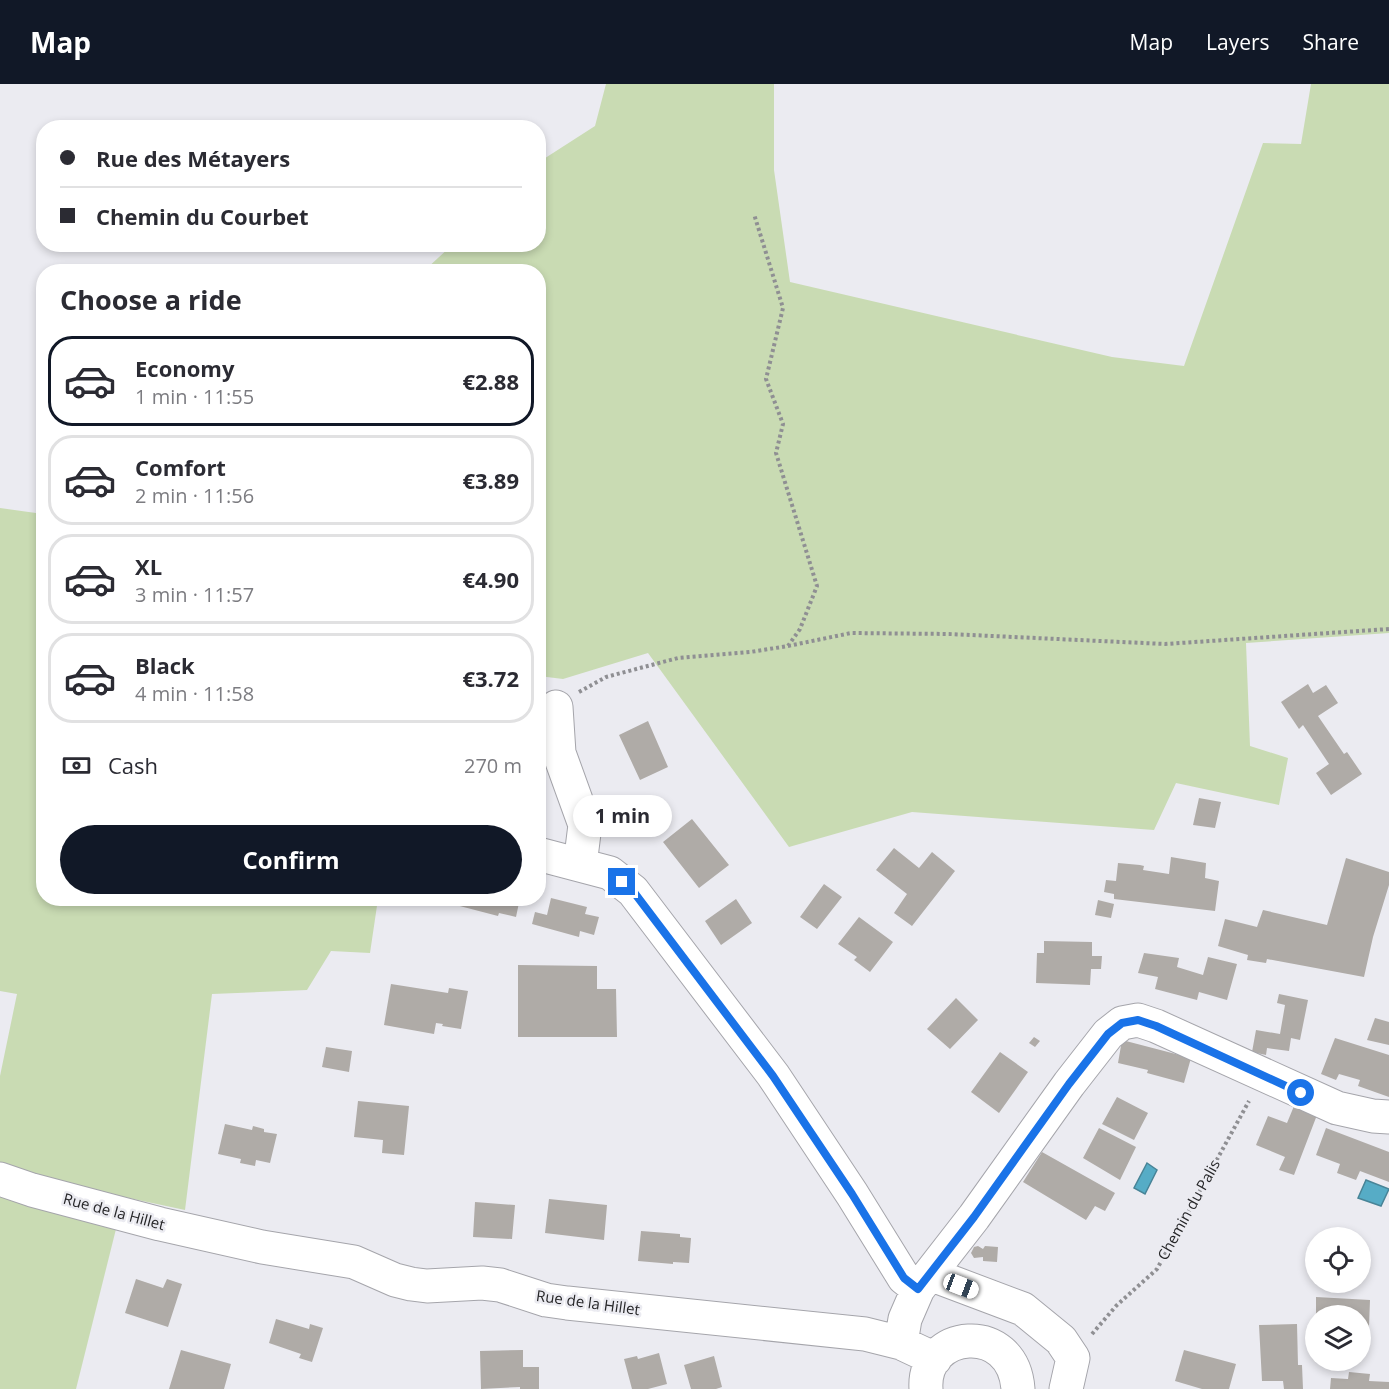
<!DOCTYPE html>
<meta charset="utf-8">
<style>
body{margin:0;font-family:"Open Sans",sans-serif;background:#f2f2f3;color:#2b2b33;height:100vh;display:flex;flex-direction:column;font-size:22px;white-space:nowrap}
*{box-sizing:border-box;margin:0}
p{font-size:20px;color:#7c7c81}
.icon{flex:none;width:33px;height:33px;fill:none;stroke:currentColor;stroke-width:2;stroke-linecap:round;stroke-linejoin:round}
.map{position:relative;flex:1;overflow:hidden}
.side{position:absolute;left:36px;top:180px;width:510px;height:642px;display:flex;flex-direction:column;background:#fff;border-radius:24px;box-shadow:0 3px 9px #0003}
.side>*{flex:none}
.hud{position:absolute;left:36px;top:36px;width:510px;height:132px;border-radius:24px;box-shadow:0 3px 9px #0003;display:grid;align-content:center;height:132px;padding:0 24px;background:#fff}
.buttons{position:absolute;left:1305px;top:1143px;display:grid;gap:12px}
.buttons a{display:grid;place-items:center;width:66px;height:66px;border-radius:50%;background:#fff;box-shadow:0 3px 9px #0003;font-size:30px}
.end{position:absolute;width:27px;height:27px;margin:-14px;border:8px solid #1a73e8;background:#fff;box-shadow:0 0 0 3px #fff}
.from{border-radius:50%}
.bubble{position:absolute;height:42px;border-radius:21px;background:#fff;box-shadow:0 3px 9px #0003;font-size:20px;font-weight:700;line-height:42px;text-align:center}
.car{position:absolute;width:18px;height:36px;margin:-18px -9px;border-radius:8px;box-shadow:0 0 4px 2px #0007;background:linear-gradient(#fff 24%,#345 0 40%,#fff 0 76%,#345 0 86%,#fff 0)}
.hud b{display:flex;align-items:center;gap:21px;height:57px;font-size:22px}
.hud b+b{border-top:2px solid #e1e1e2}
.hud i{width:15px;height:15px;background:#2b2b33}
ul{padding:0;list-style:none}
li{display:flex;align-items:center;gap:18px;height:90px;margin:0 12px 9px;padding:0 12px;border:3px solid #e1e1e2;border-radius:24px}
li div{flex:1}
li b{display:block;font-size:22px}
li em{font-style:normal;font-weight:700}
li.on{border-color:#111827}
li>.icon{width:54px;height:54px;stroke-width:1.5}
h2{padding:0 24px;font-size:27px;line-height:72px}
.pay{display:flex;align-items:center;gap:15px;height:66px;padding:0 24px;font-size:22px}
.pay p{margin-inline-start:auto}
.button{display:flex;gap:12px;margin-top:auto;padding:12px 24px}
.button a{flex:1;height:69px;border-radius:36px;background:#111827;color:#fff;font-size:24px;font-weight:700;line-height:69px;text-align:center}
header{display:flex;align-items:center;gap:36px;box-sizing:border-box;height:84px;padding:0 30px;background:#111827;color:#fff}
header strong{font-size:28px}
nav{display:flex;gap:33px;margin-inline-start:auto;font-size:21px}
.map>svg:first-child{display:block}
</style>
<header>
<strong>Map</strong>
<nav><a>Map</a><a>Layers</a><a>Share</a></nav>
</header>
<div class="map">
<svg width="1389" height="1305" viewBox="0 0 1389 1305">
<rect width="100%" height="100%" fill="#ebebf1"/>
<path fill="#c9dbb3" d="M606,0H774V86L790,198L1112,273L1184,282L1263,59L1301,60L1311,0H1389V549L1246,559L1250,662L1288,674L1279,721L1176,699L1154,746L912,728L789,763L648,569L563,595L539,592L538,188L424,187L452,161L538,160L539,78L595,42Z
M0,424L43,430L44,814L378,815L370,869L331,867L307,906L212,910L185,1126L124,1113L76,1305H0V992L17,910L0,907Z"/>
<path fill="#56acc6" stroke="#488497" stroke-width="1.5" d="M1147,1079L1157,1086L1145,1110L1134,1104Z
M1366,1096L1389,1105L1381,1122L1358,1114Z"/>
<path fill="#afaba7" d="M1308,600L1313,609L1326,601L1338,619L1318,632L1344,670L1347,668L1362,690L1331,711L1316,689L1329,680L1303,641L1299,645L1281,618Z
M648,637L668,683L640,696L619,651Z
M1199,714L1221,718L1215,744L1193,741Z
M692,735L729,781L699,804L663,758Z
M894,764L919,784L932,768L955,787L912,842L894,829L907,810L876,786Z
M1171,773L1206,779L1205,794L1219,797L1215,827L1114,815V810L1104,808L1106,796L1116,797L1118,779L1140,781L1144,782L1143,786L1169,790Z
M1346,774L1389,788V801L1373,853L1364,893L1267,875L1266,879L1247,876L1248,871L1218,862L1225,835L1257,843L1263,826L1327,841Z
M824,800L842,813L817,845L800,833Z
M454,814H520L516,833L499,829L498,832L452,820Z
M551,814L587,823L585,830L599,833L594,851L580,847L579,853L532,840L535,828L547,831Z
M736,815L752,839L721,861L705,837Z
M1098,816L1114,820L1111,834L1095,831Z
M859,833L893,858L870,888L854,876L857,873L838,860Z
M1044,857L1092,858V872H1102L1101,885H1091L1090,901L1036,899L1037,869H1044Z
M1144,869L1179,874L1177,883L1203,891L1208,873L1237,880L1227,916L1199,908L1197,916L1155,905L1158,893L1138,889Z
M518,881L597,882V905H616L617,953H518Z
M391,900L448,909L449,904L468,907L461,945L442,942L443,940L436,939L434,950L384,941Z
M1279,910L1308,916L1300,956L1291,954L1289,967L1267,964L1266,971L1252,968L1256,946L1280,950L1285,921L1277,919Z
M956,914L978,936L950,965L927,945Z
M1375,934L1389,938V961L1367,956Z
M1034,953L1040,957L1035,963L1029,959Z
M1335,954L1389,971V1013L1358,1002L1360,996L1339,990L1336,996L1321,990Z
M1122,956L1191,974L1184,999L1147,989L1148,986L1118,979Z
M326,963L352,967L349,988L322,983Z
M1000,968L1028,988L999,1029L971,1008Z
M1117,1013L1148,1029L1134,1056L1102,1040Z
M358,1017L409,1022L404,1071L382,1069L383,1056L354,1053Z
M1294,1022L1317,1031L1294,1091L1279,1086L1285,1073L1256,1061L1268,1032L1287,1039Z
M225,1040L252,1046L253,1042L264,1045V1048L277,1050L270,1079L256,1076L255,1082L240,1079L241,1075L218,1070Z
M1099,1044L1136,1063L1120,1096L1083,1074Z
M1326,1044L1389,1068V1098L1360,1087L1356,1096L1337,1089L1340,1080L1316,1071Z
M1042,1068L1115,1109L1105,1127L1095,1122L1086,1136L1023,1098Z
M549,1115L607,1121L604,1156L545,1149Z
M475,1118L515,1121L512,1155L473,1153Z
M641,1147L680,1150V1153L691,1154L689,1179L673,1178V1180L638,1177Z
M978,1162L983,1165L985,1162L998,1163L997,1178L983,1177V1173L974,1174L971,1169L974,1163Z
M136,1195L163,1204L167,1195L182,1200L168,1243L125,1229Z
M1316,1213L1370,1216L1369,1243H1360V1232H1316Z
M276,1235L309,1245L310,1240L323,1244L312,1278L299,1274L301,1270L269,1259Z
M1297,1240L1298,1281H1302L1303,1305H1284L1283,1297H1262L1259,1241Z
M181,1266L231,1280L224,1305H169Z
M523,1266V1283H539V1305H520V1303L481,1305L480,1267Z
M1184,1266L1236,1280L1229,1305H1202L1175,1297Z
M659,1269L667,1300L648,1305H632L624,1275L637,1272L638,1275Z
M714,1272L722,1303L716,1305H691L684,1281Z
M1349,1288L1370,1290L1369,1297L1389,1298V1305H1330L1331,1294L1348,1295Z"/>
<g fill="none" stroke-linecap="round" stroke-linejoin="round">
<g stroke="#a5a5ab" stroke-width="35">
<path id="minor" d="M556,623L559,669L585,741L580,781
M538,770L610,789L633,807L773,991L852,1110L904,1194L918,1205
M0,1095L32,1106L160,1140L262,1163L354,1178L395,1196L411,1200L427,1202L482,1199L500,1201L546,1216L567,1219L865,1250L901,1259L935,1275
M930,1190L1023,1225L1061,1256L1073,1274L1066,1305
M901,1259L905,1235L918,1205L974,1133L1069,1000L1108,950L1122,939L1138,936L1156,942L1337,1024L1373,1032L1389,1033
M926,1305C922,1246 1013,1236 1018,1305"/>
</g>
<path stroke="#8f8f93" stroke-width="4" stroke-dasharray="3 3" stroke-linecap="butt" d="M788,562L851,549L949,550L1165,560L1389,545
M579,608L606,593L678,574L750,568L788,562L800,545L817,502L776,369L783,340L766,295L783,224L754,130
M1092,1250L1116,1222L1157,1185L1249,1017"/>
<use href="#minor" stroke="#fff" stroke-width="33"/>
</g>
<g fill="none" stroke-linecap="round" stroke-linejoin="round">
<path stroke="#1a73e8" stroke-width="8" d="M622,798L633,807L773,992L852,1110L904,1194L918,1205L974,1133L1069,1000L1108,950L1122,939L1138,936L1156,942L1301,1009"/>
</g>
<g text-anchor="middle" stroke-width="5" stroke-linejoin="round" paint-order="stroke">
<g font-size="15" fill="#262628" stroke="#ebebf1">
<text transform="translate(1189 1126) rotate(-61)" y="5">Chemin du Palis</text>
<text transform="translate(114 1128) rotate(15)" y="5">Rue de la Hillet</text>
<text transform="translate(588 1219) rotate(8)" y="5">Rue de la Hillet</text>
</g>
</g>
</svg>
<div class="buttons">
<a><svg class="icon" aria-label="locate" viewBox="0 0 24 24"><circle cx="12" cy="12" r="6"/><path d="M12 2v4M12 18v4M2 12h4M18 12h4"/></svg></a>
<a><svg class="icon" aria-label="layers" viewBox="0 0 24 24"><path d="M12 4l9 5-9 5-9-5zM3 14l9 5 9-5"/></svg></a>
</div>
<i class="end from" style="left:1301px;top:1009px"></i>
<i class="end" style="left:622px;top:798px"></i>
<div class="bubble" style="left:573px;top:711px;width:99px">1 min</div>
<i class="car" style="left:961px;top:1202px;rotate:111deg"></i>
<div class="hud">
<b><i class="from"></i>Rue des Métayers</b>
<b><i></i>Chemin du Courbet</b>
</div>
<section class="side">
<h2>Choose a ride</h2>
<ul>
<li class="on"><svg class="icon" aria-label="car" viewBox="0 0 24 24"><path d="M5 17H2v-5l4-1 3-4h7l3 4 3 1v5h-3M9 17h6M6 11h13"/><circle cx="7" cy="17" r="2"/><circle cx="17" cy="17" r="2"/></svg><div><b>Economy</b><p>1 min · 11:55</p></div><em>€2.88</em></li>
<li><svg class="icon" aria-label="car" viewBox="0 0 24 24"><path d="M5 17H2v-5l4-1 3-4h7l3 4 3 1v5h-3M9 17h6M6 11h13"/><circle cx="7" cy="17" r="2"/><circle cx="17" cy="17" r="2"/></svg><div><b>Comfort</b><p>2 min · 11:56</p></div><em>€3.89</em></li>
<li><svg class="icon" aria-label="car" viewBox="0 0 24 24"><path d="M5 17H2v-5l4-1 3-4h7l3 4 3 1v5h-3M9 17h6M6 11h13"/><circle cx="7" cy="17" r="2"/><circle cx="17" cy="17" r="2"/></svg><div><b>XL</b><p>3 min · 11:57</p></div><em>€4.90</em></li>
<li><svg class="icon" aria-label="car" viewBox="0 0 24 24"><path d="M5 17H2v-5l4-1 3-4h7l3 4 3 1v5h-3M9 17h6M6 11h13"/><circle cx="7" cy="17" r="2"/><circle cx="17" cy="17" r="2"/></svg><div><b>Black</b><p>4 min · 11:58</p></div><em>€3.72</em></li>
</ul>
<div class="pay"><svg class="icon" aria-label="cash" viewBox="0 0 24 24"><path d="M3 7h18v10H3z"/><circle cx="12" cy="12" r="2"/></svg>Cash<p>270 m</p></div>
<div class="button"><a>Confirm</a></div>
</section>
</div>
